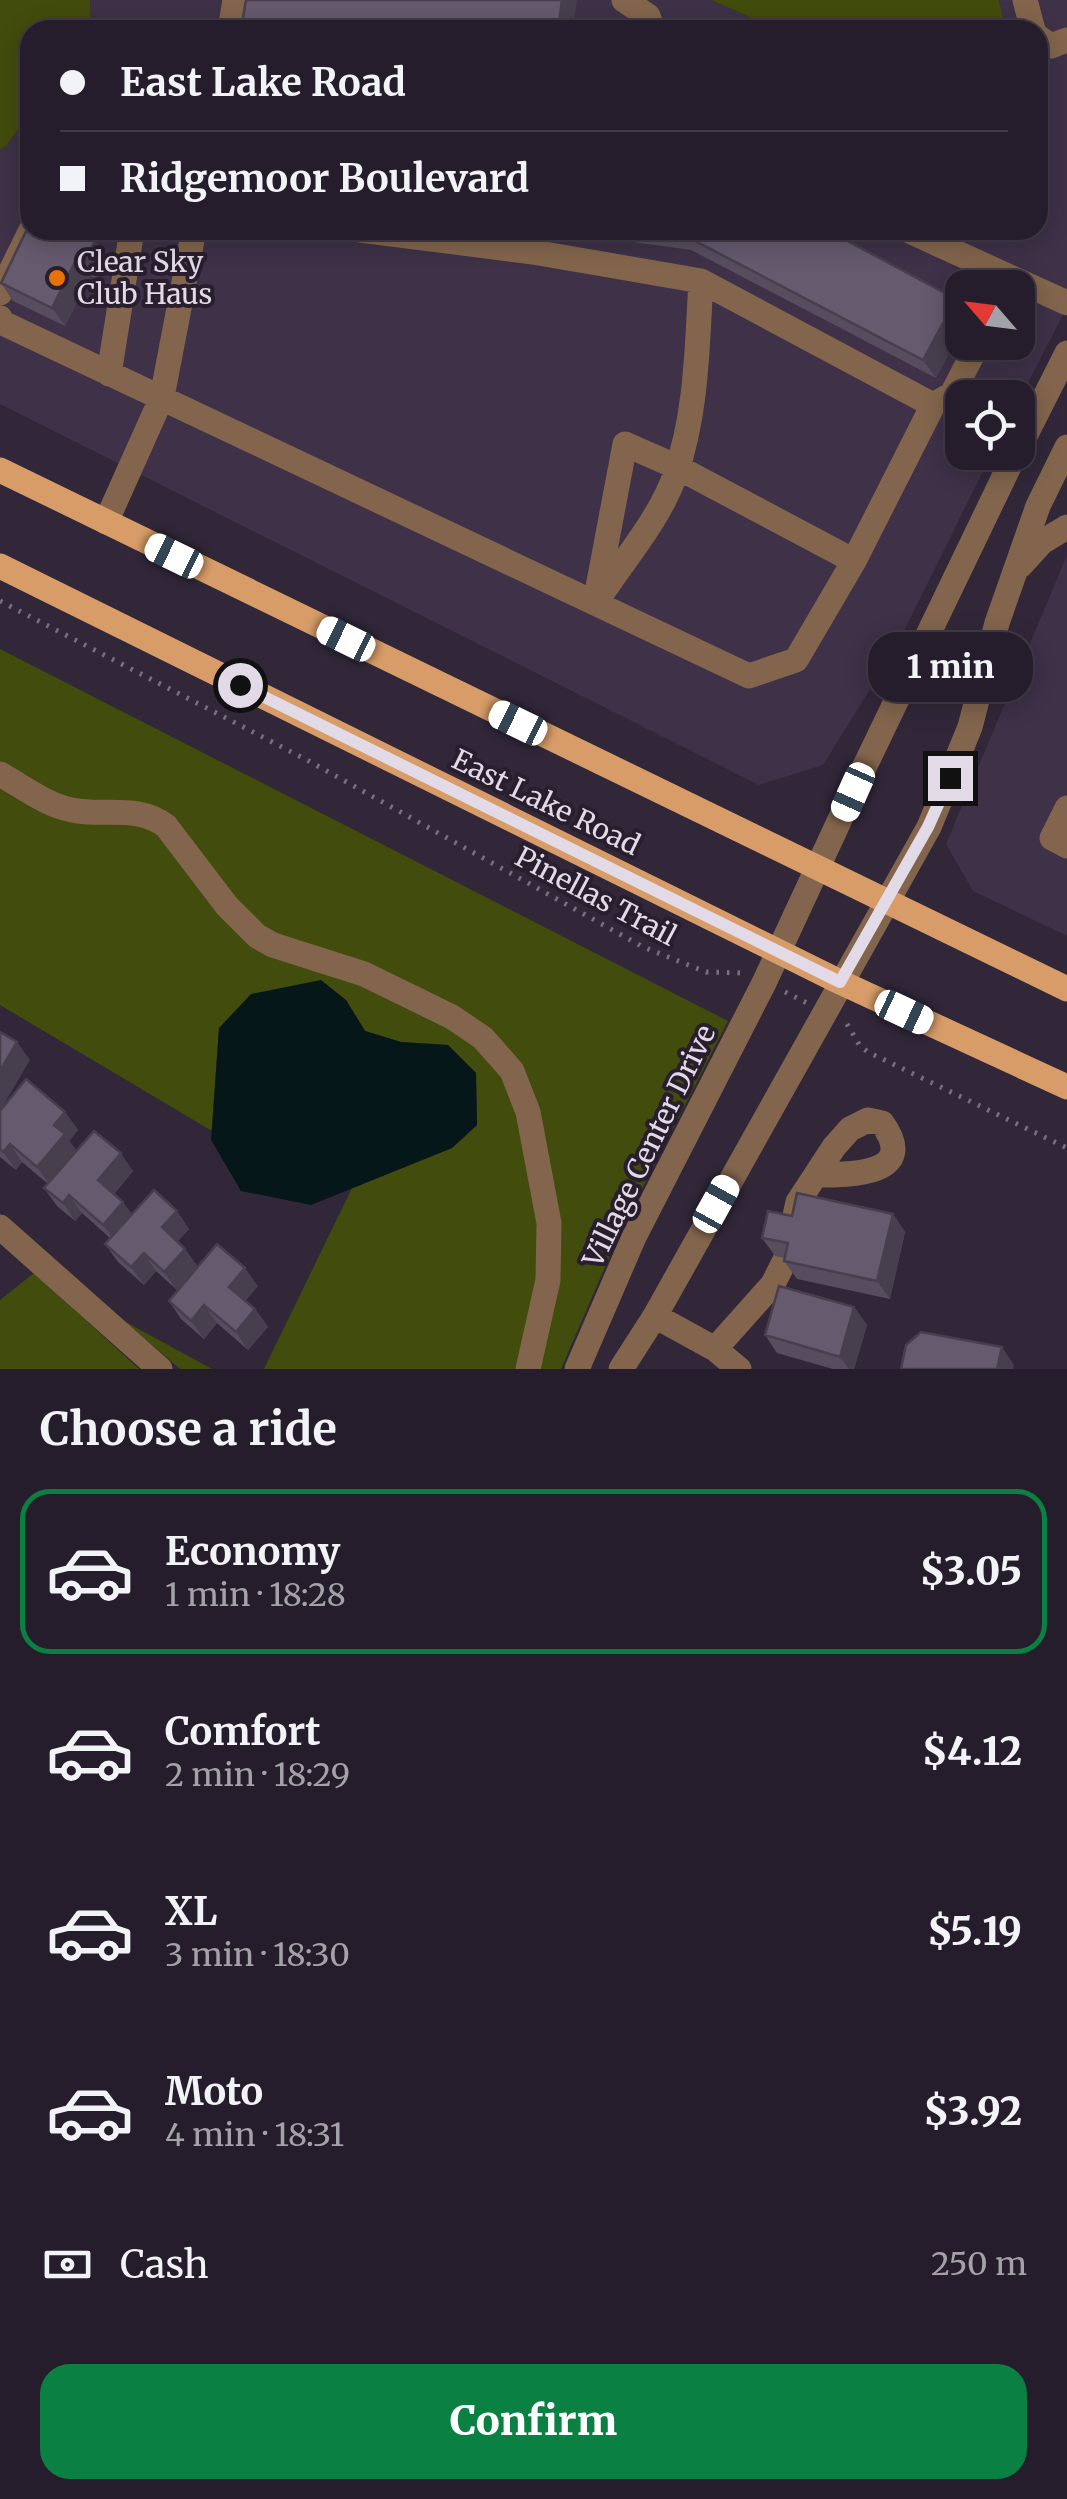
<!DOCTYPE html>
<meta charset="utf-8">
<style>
body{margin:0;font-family:Merriweather,serif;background:#312a37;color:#f1f3f6;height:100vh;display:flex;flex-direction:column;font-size:38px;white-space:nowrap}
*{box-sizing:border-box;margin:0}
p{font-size:32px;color:#a3a2a9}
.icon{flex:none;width:55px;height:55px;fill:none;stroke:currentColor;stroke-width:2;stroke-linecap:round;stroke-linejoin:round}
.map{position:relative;height:1369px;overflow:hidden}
.side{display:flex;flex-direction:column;background:#251d2b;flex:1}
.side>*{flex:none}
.top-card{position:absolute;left:20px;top:20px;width:1028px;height:220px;border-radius:30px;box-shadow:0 5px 25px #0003,0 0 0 2px #423b47;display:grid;align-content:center;height:220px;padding:0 40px;background:#251d2b}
.needle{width:65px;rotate:298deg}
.tools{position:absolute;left:945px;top:270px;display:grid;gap:20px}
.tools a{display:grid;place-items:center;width:90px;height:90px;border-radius:20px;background:#251d2b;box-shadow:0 5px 25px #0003,0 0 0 2px #423b47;font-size:50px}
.end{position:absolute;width:45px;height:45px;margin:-22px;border:12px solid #e2dbe7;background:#111;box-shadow:0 0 0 5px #111}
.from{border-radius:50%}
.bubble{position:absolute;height:70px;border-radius:30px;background:#251d2b;box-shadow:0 5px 25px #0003,0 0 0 2px #423b47;font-size:32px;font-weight:800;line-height:70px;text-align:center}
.car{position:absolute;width:30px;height:60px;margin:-30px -15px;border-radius:12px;box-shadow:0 0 8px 2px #0007;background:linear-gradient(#fff 24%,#345 0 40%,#fff 0 76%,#345 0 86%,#fff 0)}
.top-card b{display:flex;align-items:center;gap:35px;height:95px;font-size:38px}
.top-card b+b{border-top:2px solid #423b47}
.top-card i{width:25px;height:25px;background:#f1f3f6}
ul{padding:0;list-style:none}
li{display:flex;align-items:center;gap:30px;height:165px;margin:0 20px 15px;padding:0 20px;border:5px solid transparent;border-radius:30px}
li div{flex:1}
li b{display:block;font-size:38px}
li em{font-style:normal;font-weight:800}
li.current{border-color:#0b8043}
li>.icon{width:90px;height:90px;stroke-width:1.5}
h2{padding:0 40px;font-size:45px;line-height:120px}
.pay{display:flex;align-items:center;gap:25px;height:110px;padding:0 40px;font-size:38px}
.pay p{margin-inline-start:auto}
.primary-button{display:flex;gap:20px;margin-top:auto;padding:20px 40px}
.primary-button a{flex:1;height:115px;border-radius:30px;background:#0b8043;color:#fff;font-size:40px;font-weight:800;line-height:115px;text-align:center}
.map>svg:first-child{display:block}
</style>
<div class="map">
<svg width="1067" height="1369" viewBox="0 0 1067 1369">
<rect width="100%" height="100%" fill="#312739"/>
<path fill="#3e3148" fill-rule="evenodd" d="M90,0H711L766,24L771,30H91Z
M999,0H1067V307L1018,402V398H962V452L992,453L895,649L823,765L759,785L0,404V149L5,147L30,114V230H1038V30H1006ZM962,288H1018V342H962Z
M1067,555V936L973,891L946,844Z"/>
<path fill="#424c0c" d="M0,0H90L91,30H30V114L5,147L0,149Z
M711,0H999L1006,30H771L766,24Z
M0,649L728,1021L620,1232L561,1369H264L352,1188L452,1148L477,1125L476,1073L448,1045L401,1042L365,1031L346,1000L219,1028L212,1131L0,1005Z
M34,1273L139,1369H0V1300Z
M124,1321L212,1369H180Z"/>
<path fill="#061719" d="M321,980L346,1000L365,1031L401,1042L448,1045L476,1073L477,1125L452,1148L311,1205L241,1191L211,1140L219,1028L251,994Z"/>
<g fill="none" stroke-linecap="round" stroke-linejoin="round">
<path stroke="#786f7f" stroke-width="5" stroke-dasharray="2.5 8" stroke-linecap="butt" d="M0,601L307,760L643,947L706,972L743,973
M785,992L807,1003
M847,1024L860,1046L868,1052L1067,1148"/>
<path stroke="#82654c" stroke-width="25" d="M624,0L648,16L653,30
M1025,0L1033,30
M230,30L235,0
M1038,37L1051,46L1067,40
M360,230L533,252L701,281L933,405
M907,230L1067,303
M0,293L31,230
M0,318L3,323L749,676L796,660L854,561L933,405L952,394L979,342
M109,374L132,230
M1018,450L1067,353
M106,522L162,397L194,230
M1021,565L1042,542L1067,527
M601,595C626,557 660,518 675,475C697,414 697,346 701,281
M595,603L625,444L677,467L854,561
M0,774C23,787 46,805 72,810C105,817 137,804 166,826L227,906L257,936L273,945L364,974L452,1017L483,1038L512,1071L528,1112L549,1223L548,1280L528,1369
M1067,808L1052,838L1067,846
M793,1225L798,1202L834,1147L850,1129L868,1120L882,1123C920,1175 850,1175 817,1175
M0,1227L160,1369
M655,1316L715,1349L739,1369
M715,1349L773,1284L786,1258
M577,1369L634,1237L764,983L862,772L1016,452
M621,1369L655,1316L929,827L970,727L997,623L1038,506L1067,447"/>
<path stroke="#d79c68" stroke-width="25" d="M0,470L1067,989
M0,566L840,982L1067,1087"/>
</g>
<path fill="#574d5f" d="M30,223L107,259L97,279L90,276L65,326L13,301L1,283Z
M545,230H827L956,299L962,308V328L936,378L691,250Z
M0,1111L65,1112L78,1130L69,1141L77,1151L133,1171L114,1194L132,1214L177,1211L189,1229L177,1242L185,1249L198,1267L177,1290L156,1271L144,1285L118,1262L105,1244L110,1238L82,1213L75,1221L57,1206L44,1188L48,1184L22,1162L16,1170L0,1157Z
M893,1214L905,1232L890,1299L797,1279L784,1261L785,1258L775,1256L762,1238L792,1216Z
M258,1286L245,1301L255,1309L268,1327L248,1350L217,1323L204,1339L181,1319L169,1301Z
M854,1307L867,1325L854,1369H833L777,1353L765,1335Z"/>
<path fill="#473f4d" d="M562,0H577L573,30H558Z
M95,241L107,259L97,279L84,261Z
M77,258L90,276L65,326L52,308Z
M956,299L962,308V328L936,378L923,360Z
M17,1042L30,1060L0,1111V1071Z
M65,1112L78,1130L69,1141L78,1152L50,1185L37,1167L54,1125Z
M10,1144L22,1162L16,1170L3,1152Z
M121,1153L133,1171L110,1198L98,1180Z
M69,1195L82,1213L75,1221L63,1203Z
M123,1202L136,1220L116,1243L103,1225Z
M177,1211L189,1229L174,1245L162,1227Z
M893,1214L905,1232L890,1299L877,1281Z
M185,1249L198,1267L177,1290L164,1272Z
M144,1253L156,1271L144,1285L131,1267Z
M245,1268L258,1286L242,1305L229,1287Z
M204,1305L217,1323L204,1339L191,1321Z
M854,1307L867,1325L854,1369H849L840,1357Z
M255,1309L268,1327L248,1350L236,1332Z
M1002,1347L1014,1365L1013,1369H997Z"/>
<path fill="#655a6e" stroke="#473f4d" stroke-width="2.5" d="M246,0H562L558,30H241Z
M30,223V230H73L95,241L84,261L77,258L52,308L1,283Z
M661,230H827L956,299L923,360L678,232Z
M0,1032L17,1042L0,1071Z
M26,1079L65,1112L54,1125L65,1134L37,1167L10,1144L3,1152L0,1149V1111Z
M94,1131L121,1153L98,1180L123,1202L103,1225L69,1195L63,1203L44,1188Z
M154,1190L177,1211L162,1227L185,1249L164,1272L144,1253L131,1267L105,1244Z
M797,1193L893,1214L877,1281L784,1261L788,1243L762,1238L768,1211L792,1216Z
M217,1244L245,1268L229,1287L255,1309L236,1332L204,1305L191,1321L169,1301Z
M779,1286L854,1307L840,1357L765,1335Z
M921,1332L1002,1347L997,1369H901L906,1345Z"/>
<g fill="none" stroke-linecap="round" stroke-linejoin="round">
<path stroke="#e2dbe7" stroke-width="12" d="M240,685L840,982L928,827L950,778"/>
</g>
<circle fill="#e8710a" stroke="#281e2e" stroke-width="4" cx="57" cy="278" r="10"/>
<g text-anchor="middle" stroke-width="8" stroke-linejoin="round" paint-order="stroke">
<g font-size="28" fill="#e2dbe7" stroke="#281e2e" text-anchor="start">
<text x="77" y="272">Clear Sky<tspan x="77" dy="32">Club Haus</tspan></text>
</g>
<g font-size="28" fill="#e2dbe7" stroke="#281e2e">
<text transform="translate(546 802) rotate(26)" y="10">East Lake Road</text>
<text transform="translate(596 896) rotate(28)" y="10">Pinellas Trail</text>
<text transform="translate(649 1146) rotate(-64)" y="10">Village Center Drive</text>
</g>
</g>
</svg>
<div class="tools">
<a><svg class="needle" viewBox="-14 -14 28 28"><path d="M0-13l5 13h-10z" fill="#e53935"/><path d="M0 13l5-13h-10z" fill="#a3a2a9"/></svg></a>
<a><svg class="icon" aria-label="locate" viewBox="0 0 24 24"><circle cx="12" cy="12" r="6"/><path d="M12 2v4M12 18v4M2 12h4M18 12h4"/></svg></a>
</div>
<i class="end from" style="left:240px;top:685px"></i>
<i class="end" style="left:950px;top:778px"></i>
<div class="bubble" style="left:868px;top:632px;width:165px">1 min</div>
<i class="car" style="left:174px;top:556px;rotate:296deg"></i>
<i class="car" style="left:346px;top:639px;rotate:296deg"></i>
<i class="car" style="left:518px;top:723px;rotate:296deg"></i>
<i class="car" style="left:853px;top:792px;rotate:204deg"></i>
<i class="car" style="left:904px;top:1012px;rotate:115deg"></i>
<i class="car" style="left:716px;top:1204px;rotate:29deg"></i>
<div class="top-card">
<b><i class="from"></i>East Lake Road</b>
<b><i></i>Ridgemoor Boulevard</b>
</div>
</div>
<section class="side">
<h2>Choose a ride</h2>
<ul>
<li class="current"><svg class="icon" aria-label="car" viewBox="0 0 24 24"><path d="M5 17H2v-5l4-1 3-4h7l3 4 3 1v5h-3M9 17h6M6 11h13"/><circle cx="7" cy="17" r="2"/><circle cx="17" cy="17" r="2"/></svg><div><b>Economy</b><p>1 min · 18:28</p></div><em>$3.05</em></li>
<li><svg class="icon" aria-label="car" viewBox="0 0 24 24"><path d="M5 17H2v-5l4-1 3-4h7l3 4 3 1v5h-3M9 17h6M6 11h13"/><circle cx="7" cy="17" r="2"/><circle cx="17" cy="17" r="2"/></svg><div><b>Comfort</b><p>2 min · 18:29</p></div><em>$4.12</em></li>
<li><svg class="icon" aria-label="car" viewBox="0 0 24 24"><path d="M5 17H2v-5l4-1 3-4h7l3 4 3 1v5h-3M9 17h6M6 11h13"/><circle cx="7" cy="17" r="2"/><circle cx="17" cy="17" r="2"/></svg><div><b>XL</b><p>3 min · 18:30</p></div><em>$5.19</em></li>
<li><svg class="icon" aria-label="car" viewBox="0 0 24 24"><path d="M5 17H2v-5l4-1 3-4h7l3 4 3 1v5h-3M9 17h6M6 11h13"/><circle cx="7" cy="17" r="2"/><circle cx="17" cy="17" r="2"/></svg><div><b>Moto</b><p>4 min · 18:31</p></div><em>$3.92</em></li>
</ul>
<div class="pay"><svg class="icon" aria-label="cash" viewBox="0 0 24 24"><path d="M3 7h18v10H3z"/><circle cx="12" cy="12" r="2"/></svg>Cash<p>250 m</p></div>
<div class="primary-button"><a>Confirm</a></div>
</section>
